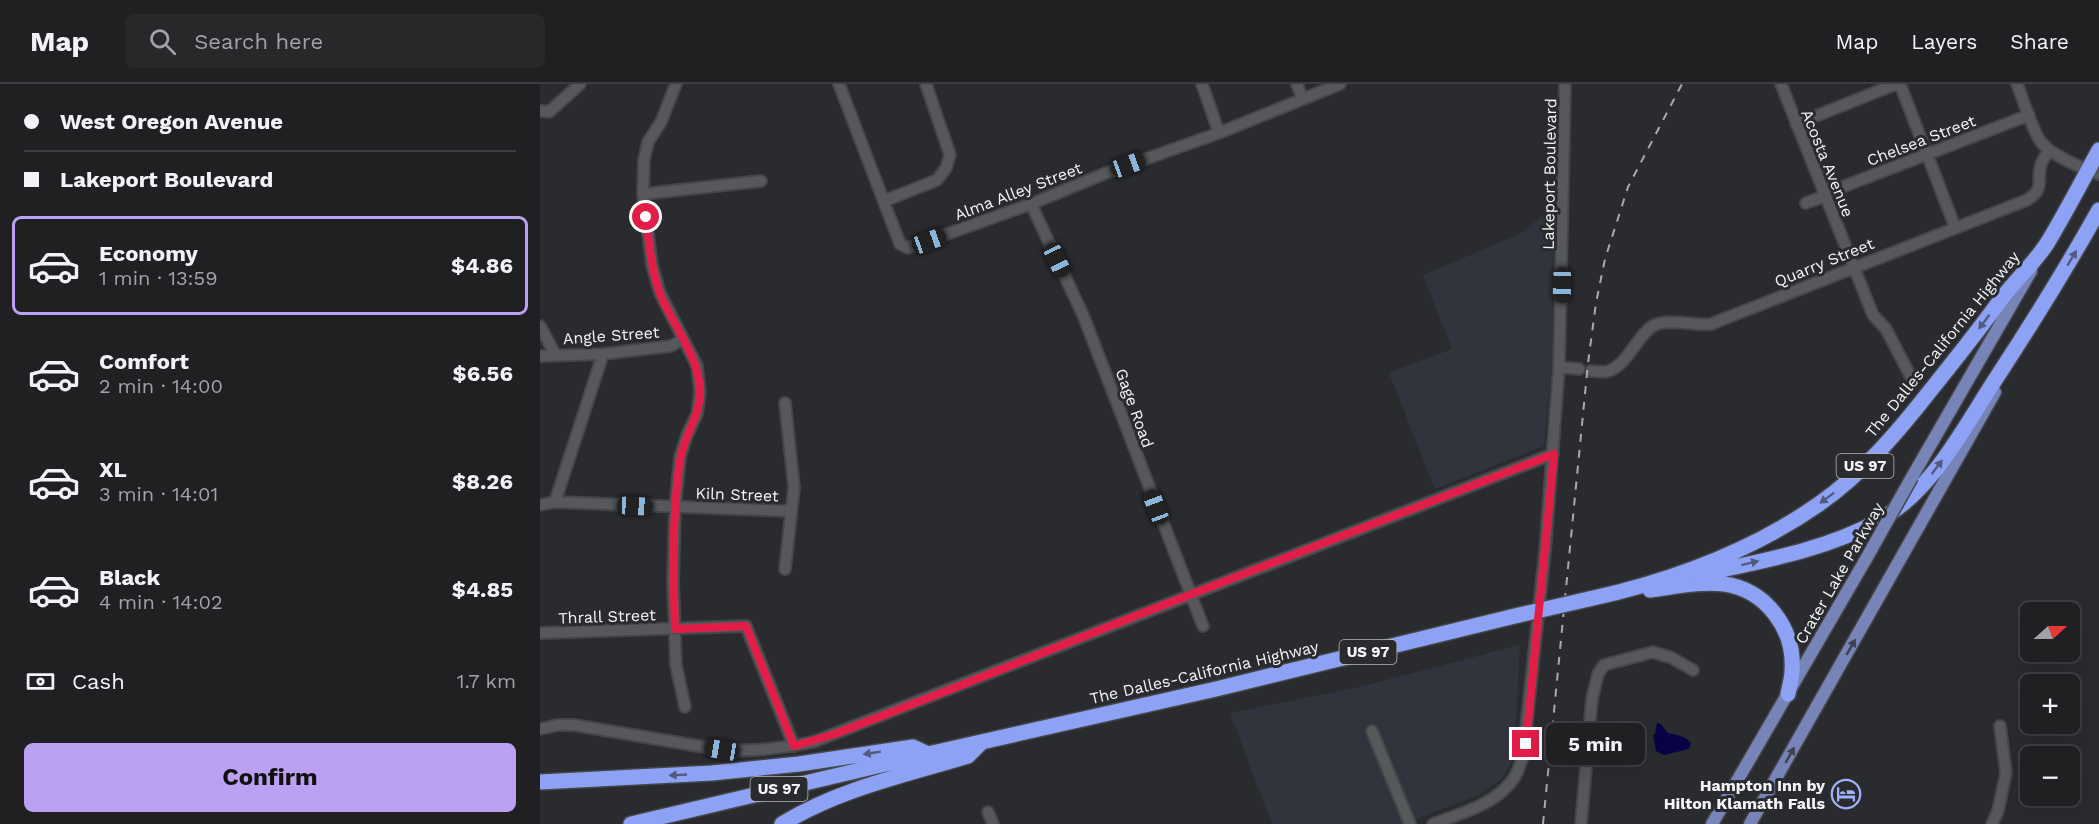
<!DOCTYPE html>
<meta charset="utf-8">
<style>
body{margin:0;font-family:"Work Sans",sans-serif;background:#28282b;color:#f1f3f6;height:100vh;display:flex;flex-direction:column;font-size:22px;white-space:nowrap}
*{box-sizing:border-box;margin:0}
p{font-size:20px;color:#a2a3a6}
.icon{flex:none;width:33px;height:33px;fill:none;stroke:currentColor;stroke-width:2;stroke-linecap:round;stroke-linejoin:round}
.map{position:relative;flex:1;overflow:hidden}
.side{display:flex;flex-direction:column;background:#202023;width:540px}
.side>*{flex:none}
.hud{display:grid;align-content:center;height:132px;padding:0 24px;background:#202023}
.needle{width:39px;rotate:69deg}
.tools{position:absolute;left:1480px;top:518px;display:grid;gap:12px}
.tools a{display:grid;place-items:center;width:60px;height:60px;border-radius:9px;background:#202023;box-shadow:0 6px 24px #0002,0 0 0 2px #3d3e41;font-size:30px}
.end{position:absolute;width:27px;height:27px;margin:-14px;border:8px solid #e11d48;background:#fff;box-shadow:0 0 0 3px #fff}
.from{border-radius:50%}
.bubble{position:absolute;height:42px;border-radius:9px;background:#202023;box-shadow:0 6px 24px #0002,0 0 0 2px #3d3e41;font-size:20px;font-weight:700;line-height:42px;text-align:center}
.car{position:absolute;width:18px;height:36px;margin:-18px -9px;border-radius:8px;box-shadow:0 0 4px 2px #0007;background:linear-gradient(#222 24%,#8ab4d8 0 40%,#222 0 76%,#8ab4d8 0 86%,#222 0)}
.hud b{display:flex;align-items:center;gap:21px;height:57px;font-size:22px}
.hud b+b{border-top:2px solid #3d3e41}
.hud i{width:15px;height:15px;background:#f1f3f6}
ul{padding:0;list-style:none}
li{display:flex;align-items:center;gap:18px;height:99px;margin:0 12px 9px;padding:0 12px;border:3px solid transparent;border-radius:9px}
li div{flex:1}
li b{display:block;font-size:22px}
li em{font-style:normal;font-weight:700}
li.selected{border-color:#bca0f2}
li>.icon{width:54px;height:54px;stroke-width:1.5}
.pay{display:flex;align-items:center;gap:15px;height:66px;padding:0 24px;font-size:22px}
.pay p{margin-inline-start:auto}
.primary-button{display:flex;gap:12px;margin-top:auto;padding:12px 24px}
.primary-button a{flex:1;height:69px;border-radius:9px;background:#bca0f2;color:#111;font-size:24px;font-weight:700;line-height:69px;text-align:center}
header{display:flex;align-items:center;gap:36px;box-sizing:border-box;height:84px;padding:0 30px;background:#202023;border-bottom:2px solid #3d3e41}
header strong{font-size:28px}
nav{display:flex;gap:33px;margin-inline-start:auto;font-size:21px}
.search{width:420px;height:54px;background:#28282b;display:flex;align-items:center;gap:15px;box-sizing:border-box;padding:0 21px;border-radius:9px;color:#a2a3a6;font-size:22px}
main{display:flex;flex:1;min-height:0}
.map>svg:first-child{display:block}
</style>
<header>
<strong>Map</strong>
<div class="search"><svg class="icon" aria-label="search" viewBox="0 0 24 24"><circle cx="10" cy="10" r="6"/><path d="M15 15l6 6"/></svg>Search here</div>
<nav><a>Map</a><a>Layers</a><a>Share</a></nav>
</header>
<main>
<section class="side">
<div class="hud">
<b><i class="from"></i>West Oregon Avenue</b>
<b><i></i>Lakeport Boulevard</b>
</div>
<ul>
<li class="selected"><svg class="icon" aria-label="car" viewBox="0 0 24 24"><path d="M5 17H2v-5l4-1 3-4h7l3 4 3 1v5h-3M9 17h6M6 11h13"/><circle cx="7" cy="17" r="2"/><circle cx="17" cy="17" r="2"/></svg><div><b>Economy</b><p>1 min · 13:59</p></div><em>$4.86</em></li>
<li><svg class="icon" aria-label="car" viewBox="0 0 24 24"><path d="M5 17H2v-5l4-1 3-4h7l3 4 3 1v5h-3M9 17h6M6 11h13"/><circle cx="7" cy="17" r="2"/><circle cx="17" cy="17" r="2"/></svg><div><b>Comfort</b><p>2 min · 14:00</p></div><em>$6.56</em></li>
<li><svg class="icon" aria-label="car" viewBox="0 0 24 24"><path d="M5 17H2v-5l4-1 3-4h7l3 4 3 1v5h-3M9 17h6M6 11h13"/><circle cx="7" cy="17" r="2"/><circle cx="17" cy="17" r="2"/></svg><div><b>XL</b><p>3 min · 14:01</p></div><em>$8.26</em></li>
<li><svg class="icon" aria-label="car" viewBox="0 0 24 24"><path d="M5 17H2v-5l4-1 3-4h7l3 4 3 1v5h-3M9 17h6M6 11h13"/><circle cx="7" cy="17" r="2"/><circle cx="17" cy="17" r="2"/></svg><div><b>Black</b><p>4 min · 14:02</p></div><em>$4.85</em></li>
</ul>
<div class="pay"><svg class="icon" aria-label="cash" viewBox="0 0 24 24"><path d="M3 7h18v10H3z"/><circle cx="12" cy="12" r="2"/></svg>Cash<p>1.7 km</p></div>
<div class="primary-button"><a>Confirm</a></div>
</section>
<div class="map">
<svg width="1559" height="740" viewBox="0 0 1559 740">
<rect width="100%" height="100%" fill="#2a2b2f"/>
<path fill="#31343d" d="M1005,130L1007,141H1013L1012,283L1004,362L895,405L849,289L912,265L883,191L980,150Z
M980,561L974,673L962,695L939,711L864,740H732L690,629L815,604Z"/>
<path fill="#080344" d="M1117,639L1121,640L1128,649C1138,651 1145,652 1151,659L1149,665L1124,671L1116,667L1113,651L1115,650Z"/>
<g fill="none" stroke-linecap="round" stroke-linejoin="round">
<g stroke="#444648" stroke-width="14">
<path id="minor" d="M136,0L121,38L108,58L104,76L103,110L112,181L120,209L157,282L160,308L157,330L147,351L140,373L135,424L133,498L136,581L145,623
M299,0L360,160L368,164L491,120L566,89L679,49L800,0
M662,0L679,49
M757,0L762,15
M1241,0L1333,231L1346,245L1372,295
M1360,0L1415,143
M1477,0C1483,15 1492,46 1501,58C1511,71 1543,85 1559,90
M0,27L9,28L40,0
M1256,40L1356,0
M103,110L221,97
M1284,110L1489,31
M344,117L397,96L406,84L410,71L386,0
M1266,119L1285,112
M491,120L543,231L663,542
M0,242L15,270
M0,272L63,270L131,262L143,255
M1019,283L1039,285
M1051,287C1056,287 1064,289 1069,287C1088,279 1096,255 1111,243C1126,233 1153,242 1171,240L1487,116C1506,104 1496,97 1501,80C1503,75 1507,70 1509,66
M245,319L254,403L245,485
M15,418L63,270
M0,421L15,418L251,427
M0,549L206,542L254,662
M0,645L18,641H34L182,666C213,668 243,664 273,658L1013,370
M832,647L870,740
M448,728L453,740
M893,740C921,729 956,721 974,694C978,688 980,680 983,673L1005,467L1019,283L1025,0
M1041,740L1052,615L1058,590L1064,581L1113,568L1132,574L1153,586
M1452,740L1458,727L1466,689L1460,642"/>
</g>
<g stroke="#444648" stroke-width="15">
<path id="major" d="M1372,393L1491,187
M1172,740L1326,475
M1210,740L1455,308"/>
</g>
<g stroke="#444648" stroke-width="18">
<path id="highway" d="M1162,490C1222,477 1286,466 1340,436C1394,405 1424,343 1457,293C1493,238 1527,183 1559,126
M1110,506C1134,503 1160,497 1184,500C1227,506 1255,546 1252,587C1252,595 1249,603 1248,610
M1049,515C1131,497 1210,468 1279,420C1322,390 1357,349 1390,307C1414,277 1439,246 1462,214C1476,196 1497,176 1508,158C1526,128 1542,97 1559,66
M0,698L172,689L259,680L373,663L388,670
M91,740L388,670L676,605L979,531
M242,740C299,705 365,691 428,672L442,658"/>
</g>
<use href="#minor" stroke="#57585c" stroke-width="10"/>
<use href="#major" stroke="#7784b8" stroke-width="12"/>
<use href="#highway" stroke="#8da2f5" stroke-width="15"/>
<path stroke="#a9aaad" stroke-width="2" stroke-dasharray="8 8" stroke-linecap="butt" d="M1003,740L1048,279L1056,219L1065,175L1088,103L1142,0"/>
<g stroke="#444648" stroke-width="15" stroke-linecap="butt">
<path id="major-bridge" d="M1326,475L1372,393"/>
</g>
<g stroke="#444648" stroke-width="18" stroke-linecap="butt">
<path id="highway-bridge" d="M979,531L1049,515"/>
</g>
<use href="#major-bridge" stroke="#7784b8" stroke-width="12"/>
<use href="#highway-bridge" stroke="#8da2f5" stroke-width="15"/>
</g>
<defs><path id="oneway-solid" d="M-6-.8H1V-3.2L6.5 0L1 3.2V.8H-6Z" transform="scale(1.5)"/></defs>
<g fill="#525b7e">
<use href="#oneway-solid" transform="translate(1532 174) rotate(-59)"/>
<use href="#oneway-solid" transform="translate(1444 238) rotate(127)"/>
<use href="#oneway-solid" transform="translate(1397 383) rotate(-53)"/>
<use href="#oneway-solid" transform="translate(1287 414) rotate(143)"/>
<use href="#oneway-solid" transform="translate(1210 479) rotate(-14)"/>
<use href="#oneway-solid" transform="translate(332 669) rotate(171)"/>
<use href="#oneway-solid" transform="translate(138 691) rotate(177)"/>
</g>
<g fill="#3d4151">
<use href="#oneway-solid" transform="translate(1311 563) rotate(-60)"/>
<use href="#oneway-solid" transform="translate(1250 671) rotate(-60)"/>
</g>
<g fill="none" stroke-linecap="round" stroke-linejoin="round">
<path stroke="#e11d48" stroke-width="8" d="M106,133C109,159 111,185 120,210C133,242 158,270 160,306C161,331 144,351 140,376C132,431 133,489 135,545L206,542L254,662L295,650L419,602L608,527L1014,370L986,660"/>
</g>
<defs>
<g id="hotel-ring" transform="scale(1.5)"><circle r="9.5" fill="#2a2b2f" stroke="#9fb3fd" stroke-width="1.5"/><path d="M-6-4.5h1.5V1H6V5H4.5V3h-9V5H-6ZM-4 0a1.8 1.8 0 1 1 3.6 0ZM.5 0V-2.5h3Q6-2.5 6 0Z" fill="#9fb3fd"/></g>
</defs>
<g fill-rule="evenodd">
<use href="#hotel-ring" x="1306" y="710"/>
</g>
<g text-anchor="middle" stroke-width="6" stroke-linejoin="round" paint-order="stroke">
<g fill="#2a2b2f" stroke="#b7b8bb" stroke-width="1.5">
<rect x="1296.5" y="370" width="57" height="24" rx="4.5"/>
<rect x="799.5" y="556" width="57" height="24" rx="4.5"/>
<rect x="210.5" y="693" width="57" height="24" rx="4.5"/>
</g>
<g font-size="15" font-weight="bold" fill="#f4f5f7">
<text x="1325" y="387">US 97</text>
<text x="828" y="573">US 97</text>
<text x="239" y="710">US 97</text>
</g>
<g font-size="16" fill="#f4f5f7" stroke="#2a2b2f">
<text transform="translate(1381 56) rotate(-21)" y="6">Chelsea Street</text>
<text transform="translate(1288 79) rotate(68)" y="6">Acosta Avenue</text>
<text transform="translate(1009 90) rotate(-89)" y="6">Lakeport Boulevard</text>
<text transform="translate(478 107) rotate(-21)" y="6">Alma Alley Street</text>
<text transform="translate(1284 178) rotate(-22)" y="6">Quarry Street</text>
<text transform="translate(71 251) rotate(-4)" y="6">Angle Street</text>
<text transform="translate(1402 260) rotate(-51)" y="6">The Dalles-California Highway</text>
<text transform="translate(595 324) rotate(70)" y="6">Gage Road</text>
<text transform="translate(197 410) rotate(2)" y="6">Kiln Street</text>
<text transform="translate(1299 489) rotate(-60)" y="6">Crater Lake Parkway</text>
<text transform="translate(67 532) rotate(-2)" y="6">Thrall Street</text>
<text transform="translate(664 588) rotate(-13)" y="6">The Dalles-California Highway</text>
</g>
<g font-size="16" font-weight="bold" fill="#f4f5f7" stroke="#2a2b2f" text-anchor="end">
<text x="1285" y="707">Hampton Inn by<tspan x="1285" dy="18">Hilton Klamath Falls</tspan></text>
</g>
</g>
</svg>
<div class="tools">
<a><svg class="needle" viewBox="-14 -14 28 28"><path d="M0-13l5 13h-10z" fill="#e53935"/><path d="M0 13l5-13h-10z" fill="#a2a3a6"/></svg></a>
<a>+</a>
<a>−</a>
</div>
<i class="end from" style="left:106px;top:133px"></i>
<i class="end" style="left:986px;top:660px"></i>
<div class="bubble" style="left:1006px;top:639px;width:99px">5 min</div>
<i class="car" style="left:588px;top:81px;rotate:70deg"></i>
<i class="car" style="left:389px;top:157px;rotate:70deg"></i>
<i class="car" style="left:517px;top:176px;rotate:155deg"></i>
<i class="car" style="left:1022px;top:201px;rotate:181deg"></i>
<i class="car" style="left:95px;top:422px;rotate:93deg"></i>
<i class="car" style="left:616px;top:423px;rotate:339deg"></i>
<i class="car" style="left:182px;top:666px;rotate:280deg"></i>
</div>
</main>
